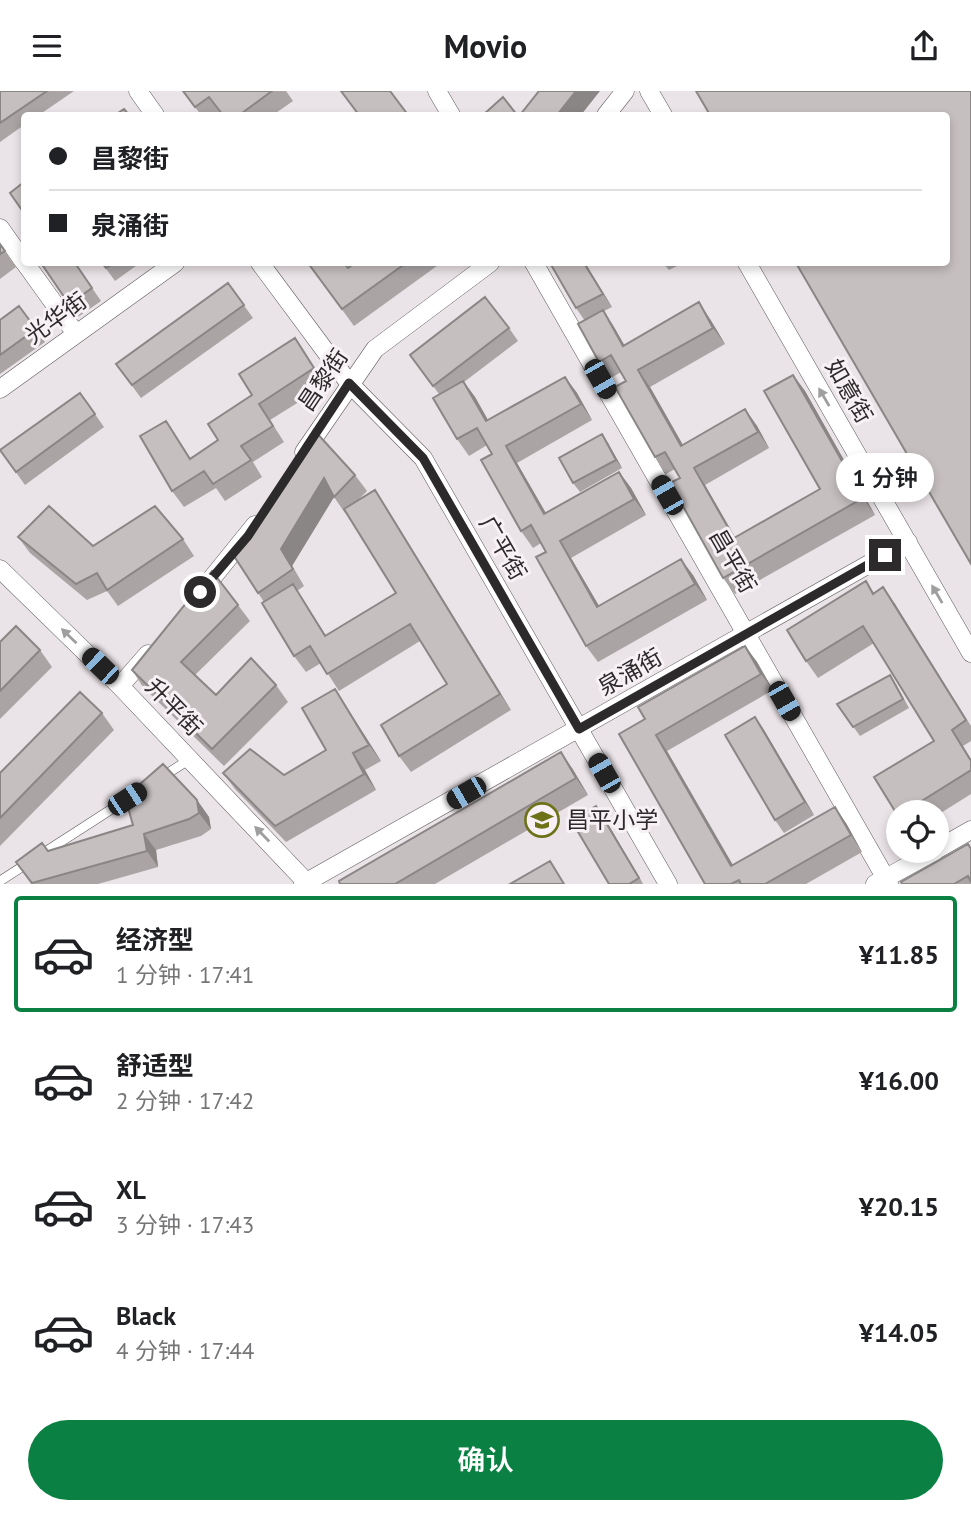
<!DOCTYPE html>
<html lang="zh">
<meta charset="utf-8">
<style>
body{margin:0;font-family:"PT Sans","Noto Sans SC",sans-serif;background:#f6f6f6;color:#202124;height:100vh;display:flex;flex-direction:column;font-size:26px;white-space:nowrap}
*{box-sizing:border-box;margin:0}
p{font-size:23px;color:#757577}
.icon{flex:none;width:38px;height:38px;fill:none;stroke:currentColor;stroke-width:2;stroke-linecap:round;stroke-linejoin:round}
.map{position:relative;height:793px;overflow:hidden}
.panel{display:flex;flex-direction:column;background:#fff;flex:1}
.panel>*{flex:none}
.top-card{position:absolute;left:21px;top:21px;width:929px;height:154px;border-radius:7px;box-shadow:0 4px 10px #0003;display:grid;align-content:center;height:154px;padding:0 28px;background:#fff}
.buttons{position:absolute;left:886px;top:709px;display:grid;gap:14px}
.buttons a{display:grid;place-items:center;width:63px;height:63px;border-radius:50%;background:#fff;box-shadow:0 4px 10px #0003;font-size:35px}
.end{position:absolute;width:32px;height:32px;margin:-16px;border:9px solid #2c2a2b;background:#fff;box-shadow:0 0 0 4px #fff}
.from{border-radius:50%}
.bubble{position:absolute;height:49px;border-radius:24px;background:#fff;box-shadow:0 4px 10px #0003;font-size:23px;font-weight:600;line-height:49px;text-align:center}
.car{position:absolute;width:21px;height:42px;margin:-21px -10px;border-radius:9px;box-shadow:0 0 5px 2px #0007;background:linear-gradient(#222 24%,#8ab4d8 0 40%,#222 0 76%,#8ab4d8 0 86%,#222 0)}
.top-card b{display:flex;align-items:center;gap:24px;height:66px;font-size:26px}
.top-card b+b{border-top:2px solid #e0e0e0}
.top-card i{width:18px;height:18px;background:#202124}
ul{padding:12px 0 0;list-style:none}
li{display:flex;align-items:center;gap:21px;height:116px;margin:0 14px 10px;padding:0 14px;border:4px solid transparent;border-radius:7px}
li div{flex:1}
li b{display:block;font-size:26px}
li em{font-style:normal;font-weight:600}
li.active{border-color:#0b8043}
li>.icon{width:63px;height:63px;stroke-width:1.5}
.cta{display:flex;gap:14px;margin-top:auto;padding:14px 28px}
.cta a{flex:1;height:80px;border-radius:42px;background:#0b8043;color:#fff;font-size:28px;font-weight:600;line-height:80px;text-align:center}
header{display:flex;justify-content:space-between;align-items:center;height:91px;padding:0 28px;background:#fff;font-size:32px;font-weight:600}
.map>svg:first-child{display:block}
</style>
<header><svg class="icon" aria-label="menu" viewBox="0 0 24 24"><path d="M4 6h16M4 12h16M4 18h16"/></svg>Movio<svg class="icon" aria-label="share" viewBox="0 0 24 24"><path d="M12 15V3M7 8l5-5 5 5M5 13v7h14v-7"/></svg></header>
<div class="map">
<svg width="971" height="793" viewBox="0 0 971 793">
<rect width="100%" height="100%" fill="#eae3e7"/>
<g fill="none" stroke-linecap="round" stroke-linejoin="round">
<g stroke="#605a5d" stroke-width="10">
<path id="lane" d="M162,686L190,668
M0,790L135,703"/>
</g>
<g stroke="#605a5d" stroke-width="19">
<path id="street" d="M138,0L155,24
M437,0L451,24
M649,0L663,24
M606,24L625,0
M0,137L24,171
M25,172L76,243
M260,172L349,292L423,367L668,793
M534,172L889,793
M747,172L971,562
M0,298L175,172
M304,361L375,258L490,172
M0,478L120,595L308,793
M200,502L255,434
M120,595L148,563
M936,759L971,739
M303,793L908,451
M875,793L935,760"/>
</g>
<use href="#lane" stroke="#fff" stroke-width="9"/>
<use href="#street" stroke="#fff" stroke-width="18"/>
</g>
<path fill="#aaa4a5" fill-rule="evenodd" d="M0,0H74L39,24H24V34L0,51Z
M183,0H286L293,10L273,24H222L221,23L218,24H201Z
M0,153L16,176L0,188Z
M75,172L101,210L78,226L69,213Z
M102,172H140L115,190Z
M308,172L348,177L355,172H441L354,235Z
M550,172H585L612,216L604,220L614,236L624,254L710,228L725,253L650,296L683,354L745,318L757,335L769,357L705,394L735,446L820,398L793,284L805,300L875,424L735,503L723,487L680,387L675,378L666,383L655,366L626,290L621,281L611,287L599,271L585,230L576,217Z
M663,172H683L669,179Z
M228,192L253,227L141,307L116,273Z
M19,215L45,251L0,283V229Z
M509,237L518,250L464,291L475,306L488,329L565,286L577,302L592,329L517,372L546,422L619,381L631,397L646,424L571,467L599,515L693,484L707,509L598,571L586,555L546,461L541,452L533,457L521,440L492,363L487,354L469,365L457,348L439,303L410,264Z
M295,247L326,294L270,329L284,351L253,371L262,386L225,410L216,397L184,416L172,400L166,330L190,367L218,349Z
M80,302L104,336L25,394L0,359Z
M608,352L622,377L580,401L573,392Z
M355,384L367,400L358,409L386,416L511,619L411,681L399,665L447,593L420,550L339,600L321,572L306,581L294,565L264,511L234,465ZM334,406L345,422L346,421L396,502L326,545L297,500L304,495L292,475Z
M18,446L93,455L183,448L194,465L118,515L107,500L87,509L30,462Z
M866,490L874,502L883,496L895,513L971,635V650L963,655L971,668V703L936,725V721H898L934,650L874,552L818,587L806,570Z
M238,514L250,530L195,584L216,604L276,594L288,611L224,675L143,596L132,579Z
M0,551L40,559L52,576L0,628Z
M745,555L757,571L773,599L667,660L733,774L846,732L862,761L806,793H705L645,628Z
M896,593L909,617L860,645L837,613Z
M335,598L381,670L365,679L376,699L286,751L235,698L223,682L284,684L326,659Z
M102,622L114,639L0,755V682Z
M755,626L764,639L814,724L784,742L775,729Z
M572,677L588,704L435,793H340Z
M197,709L209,726L211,738L201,745L156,759L158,776L98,793H31L16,771L133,734Z
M596,715L605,728L643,793H609Z
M971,757V793H902Z"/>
<path fill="#8b8686" d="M576,0H600L581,24H557Z
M584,172H585L612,216L603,203Z
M699,211L710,228L725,253L713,237Z
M603,219L614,236L634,271L623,255Z
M638,279L650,296L693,372L681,355Z
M793,284L805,300L875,424L863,407Z
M565,286L577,302L592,329L581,313Z
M463,290L475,306L498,347L486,330Z
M745,318L757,335L769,357L758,341Z
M602,343L608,352L622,377L616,369Z
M506,355L517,372L556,440L544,423Z
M694,377L705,394L745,464L734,447Z
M619,381L631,397L646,424L634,408Z
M324,387L334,406L292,475L304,495L281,458Z
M375,399L386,416L511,619L500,603Z
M560,450L571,467L609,532L597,516Z
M681,468L693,484L707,509L695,493Z
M293,493L304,510L337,562L325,545Z
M883,496L895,513L971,637L966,629Z
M745,555L757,571L773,599L761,583Z
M335,598L346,615L381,670L369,654Z
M755,626L764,639L814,724L805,711Z
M656,644L667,660L743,792L731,775Z
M561,661L572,677L588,704L576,687Z
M353,662L365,679L376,699L364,683Z
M197,709L209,726L211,738L199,722Z
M596,715L605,728L643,793L639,787Z
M835,716L846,732L862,761L851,744Z
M144,743L156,759L158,776L147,760Z"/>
<path fill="#c6bfc0" stroke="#8b8686" stroke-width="2" d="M0,0H47L0,32Z
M183,0H272L242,22L244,24H223L209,6L195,16Z
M341,0H390L408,24H359Z
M539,0H576L557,24H520Z
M696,0H971V473L796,172H947V24H710Z
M503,6L517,24H483Z
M124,18L129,24H115Z
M24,91V122L10,102Z
M0,153L5,160L0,163Z
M41,172H75L92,197L69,213Z
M102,172H114L106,177Z
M308,172H344L348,177L355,172H406L342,218Z
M550,172H584L603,203L576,217Z
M228,192L244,214L132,294L116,273Z
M485,206L509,237L433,295L410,264Z
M699,211L713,237L638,279L681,355L745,318L758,341L694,377L734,447L820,398L764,300L793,284L863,407L723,487L670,392L680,387L665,361L655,366L615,296L626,290L611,264L599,271L578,233L603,219L623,255Z
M19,215L36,238L0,264V229Z
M295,247L314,277L259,313L273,335L241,355L251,369L213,393L204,380L172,400L140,345L166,330L190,368L218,349L208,333L252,304L239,283Z
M565,286L581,313L506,355L544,423L619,381L634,408L560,450L597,516L681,468L695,493L586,555L536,466L546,461L531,434L521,440L481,369L492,363L477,337L457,348L433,307L463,290L486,330Z
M80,302L95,323L16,381L0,359Z
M314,339L355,384L334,406L324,387L281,458L293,478L258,502L234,465Z
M602,343L616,369L573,392L559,367Z
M375,399L500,603L399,665L381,634L447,593L410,533L327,583L310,555L294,565L262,512L293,493L325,545L396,502L344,418Z
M49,415L93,455L155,415L183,448L107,499L97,482L76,493L18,446Z
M212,480L238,514L181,571L216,604L251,567L276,594L212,658L132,579Z
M866,490L873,503L883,496L966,629L952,639L971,670V679L904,721H898V725L874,686L934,650L863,535L806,570L787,539Z
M16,535L40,559L0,600V551Z
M745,555L761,583L656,644L731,775L835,716L851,744L765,793H741L739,789L731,793H705L619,643L645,628L638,616Z
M890,584L903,608L853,636L837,613Z
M335,598L369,654L353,662L364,683L275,735L223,682L250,658L284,684L326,659L302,617Z
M80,601L102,622L0,727V682Z
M755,626L805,711L775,729L725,644Z
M561,661L576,687L395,793H340L339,790Z
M163,673L197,709L199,722L189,728L144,743L147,760L32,792L16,771L42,752L48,760L133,734L125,706Z
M596,715L639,787L629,793H609L571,729Z
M968,753L971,758V791L968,785L954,793H902L901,791Z
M550,770L564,793H510Z"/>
<defs><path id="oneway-solid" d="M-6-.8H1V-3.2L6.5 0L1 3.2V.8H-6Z" transform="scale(1.75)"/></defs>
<g fill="#a09fa0">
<use href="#oneway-solid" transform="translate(824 306) rotate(-120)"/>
<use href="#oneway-solid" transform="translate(937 503) rotate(-120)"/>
<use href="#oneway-solid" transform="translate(69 545) rotate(-136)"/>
<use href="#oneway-solid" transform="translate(262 743) rotate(-134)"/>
</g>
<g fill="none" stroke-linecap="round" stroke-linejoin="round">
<path stroke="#2c2a2b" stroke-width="9" d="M200,501L248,445L349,292L423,367L579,638L885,464"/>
</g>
<defs>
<g id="school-ring" transform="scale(1.75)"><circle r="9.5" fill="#f7f0f4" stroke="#6d7219" stroke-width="1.5"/><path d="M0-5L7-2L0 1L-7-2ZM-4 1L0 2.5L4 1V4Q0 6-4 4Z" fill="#6d7219"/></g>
</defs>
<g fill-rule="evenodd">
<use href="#school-ring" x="542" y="729"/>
</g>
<g text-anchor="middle" stroke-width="6" stroke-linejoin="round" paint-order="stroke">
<g font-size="23" fill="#2c2a2b" stroke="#f7f0f4">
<text transform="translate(56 227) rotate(-36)" y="8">光华街</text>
<text transform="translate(323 289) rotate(-56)" y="8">昌黎街</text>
<text transform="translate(849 300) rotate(60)" y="8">如意街</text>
<text transform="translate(503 457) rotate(60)" y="8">广平街</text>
<text transform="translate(733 470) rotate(60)" y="8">昌平街</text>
<text transform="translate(630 581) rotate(-30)" y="8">泉涌街</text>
<text transform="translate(174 616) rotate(46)" y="8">升平街</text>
</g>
<g font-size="23" fill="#2c2a2b" stroke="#f7f0f4" text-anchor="start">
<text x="566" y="737">昌平小学</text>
</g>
</g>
</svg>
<div class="buttons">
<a><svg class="icon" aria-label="locate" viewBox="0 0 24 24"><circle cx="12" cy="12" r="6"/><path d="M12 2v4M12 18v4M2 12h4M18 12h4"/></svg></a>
</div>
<i class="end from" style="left:200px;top:501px"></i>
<i class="end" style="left:885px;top:464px"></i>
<div class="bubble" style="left:836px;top:362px;width:98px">1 分钟</div>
<i class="car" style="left:600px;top:288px;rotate:150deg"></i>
<i class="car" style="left:667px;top:404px;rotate:330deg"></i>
<i class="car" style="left:100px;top:575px;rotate:314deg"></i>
<i class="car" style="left:784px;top:610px;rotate:150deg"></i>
<i class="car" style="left:604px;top:682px;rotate:330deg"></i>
<i class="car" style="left:466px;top:702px;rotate:240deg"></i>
<i class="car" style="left:127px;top:708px;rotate:57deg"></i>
<div class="top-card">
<b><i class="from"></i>昌黎街</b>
<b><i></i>泉涌街</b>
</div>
</div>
<section class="panel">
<ul>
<li class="active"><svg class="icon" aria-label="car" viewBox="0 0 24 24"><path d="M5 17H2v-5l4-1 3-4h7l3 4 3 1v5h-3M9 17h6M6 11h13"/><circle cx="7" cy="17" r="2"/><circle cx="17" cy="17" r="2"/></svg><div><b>经济型</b><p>1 分钟 · 17:41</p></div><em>¥11.85</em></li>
<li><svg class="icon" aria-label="car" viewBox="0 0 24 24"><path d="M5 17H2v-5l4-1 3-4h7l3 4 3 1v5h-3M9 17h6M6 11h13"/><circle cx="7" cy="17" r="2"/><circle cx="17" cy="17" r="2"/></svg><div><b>舒适型</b><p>2 分钟 · 17:42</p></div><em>¥16.00</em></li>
<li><svg class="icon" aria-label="car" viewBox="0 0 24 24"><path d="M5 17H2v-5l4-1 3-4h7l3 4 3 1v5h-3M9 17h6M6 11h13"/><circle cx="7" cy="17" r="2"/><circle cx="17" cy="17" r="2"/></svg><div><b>XL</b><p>3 分钟 · 17:43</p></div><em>¥20.15</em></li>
<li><svg class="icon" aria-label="car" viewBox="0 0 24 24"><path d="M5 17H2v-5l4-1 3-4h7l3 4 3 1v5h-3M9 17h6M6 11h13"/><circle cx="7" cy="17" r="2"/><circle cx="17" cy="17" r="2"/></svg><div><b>Black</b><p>4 分钟 · 17:44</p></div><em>¥14.05</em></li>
</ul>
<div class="cta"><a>确认</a></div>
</section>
